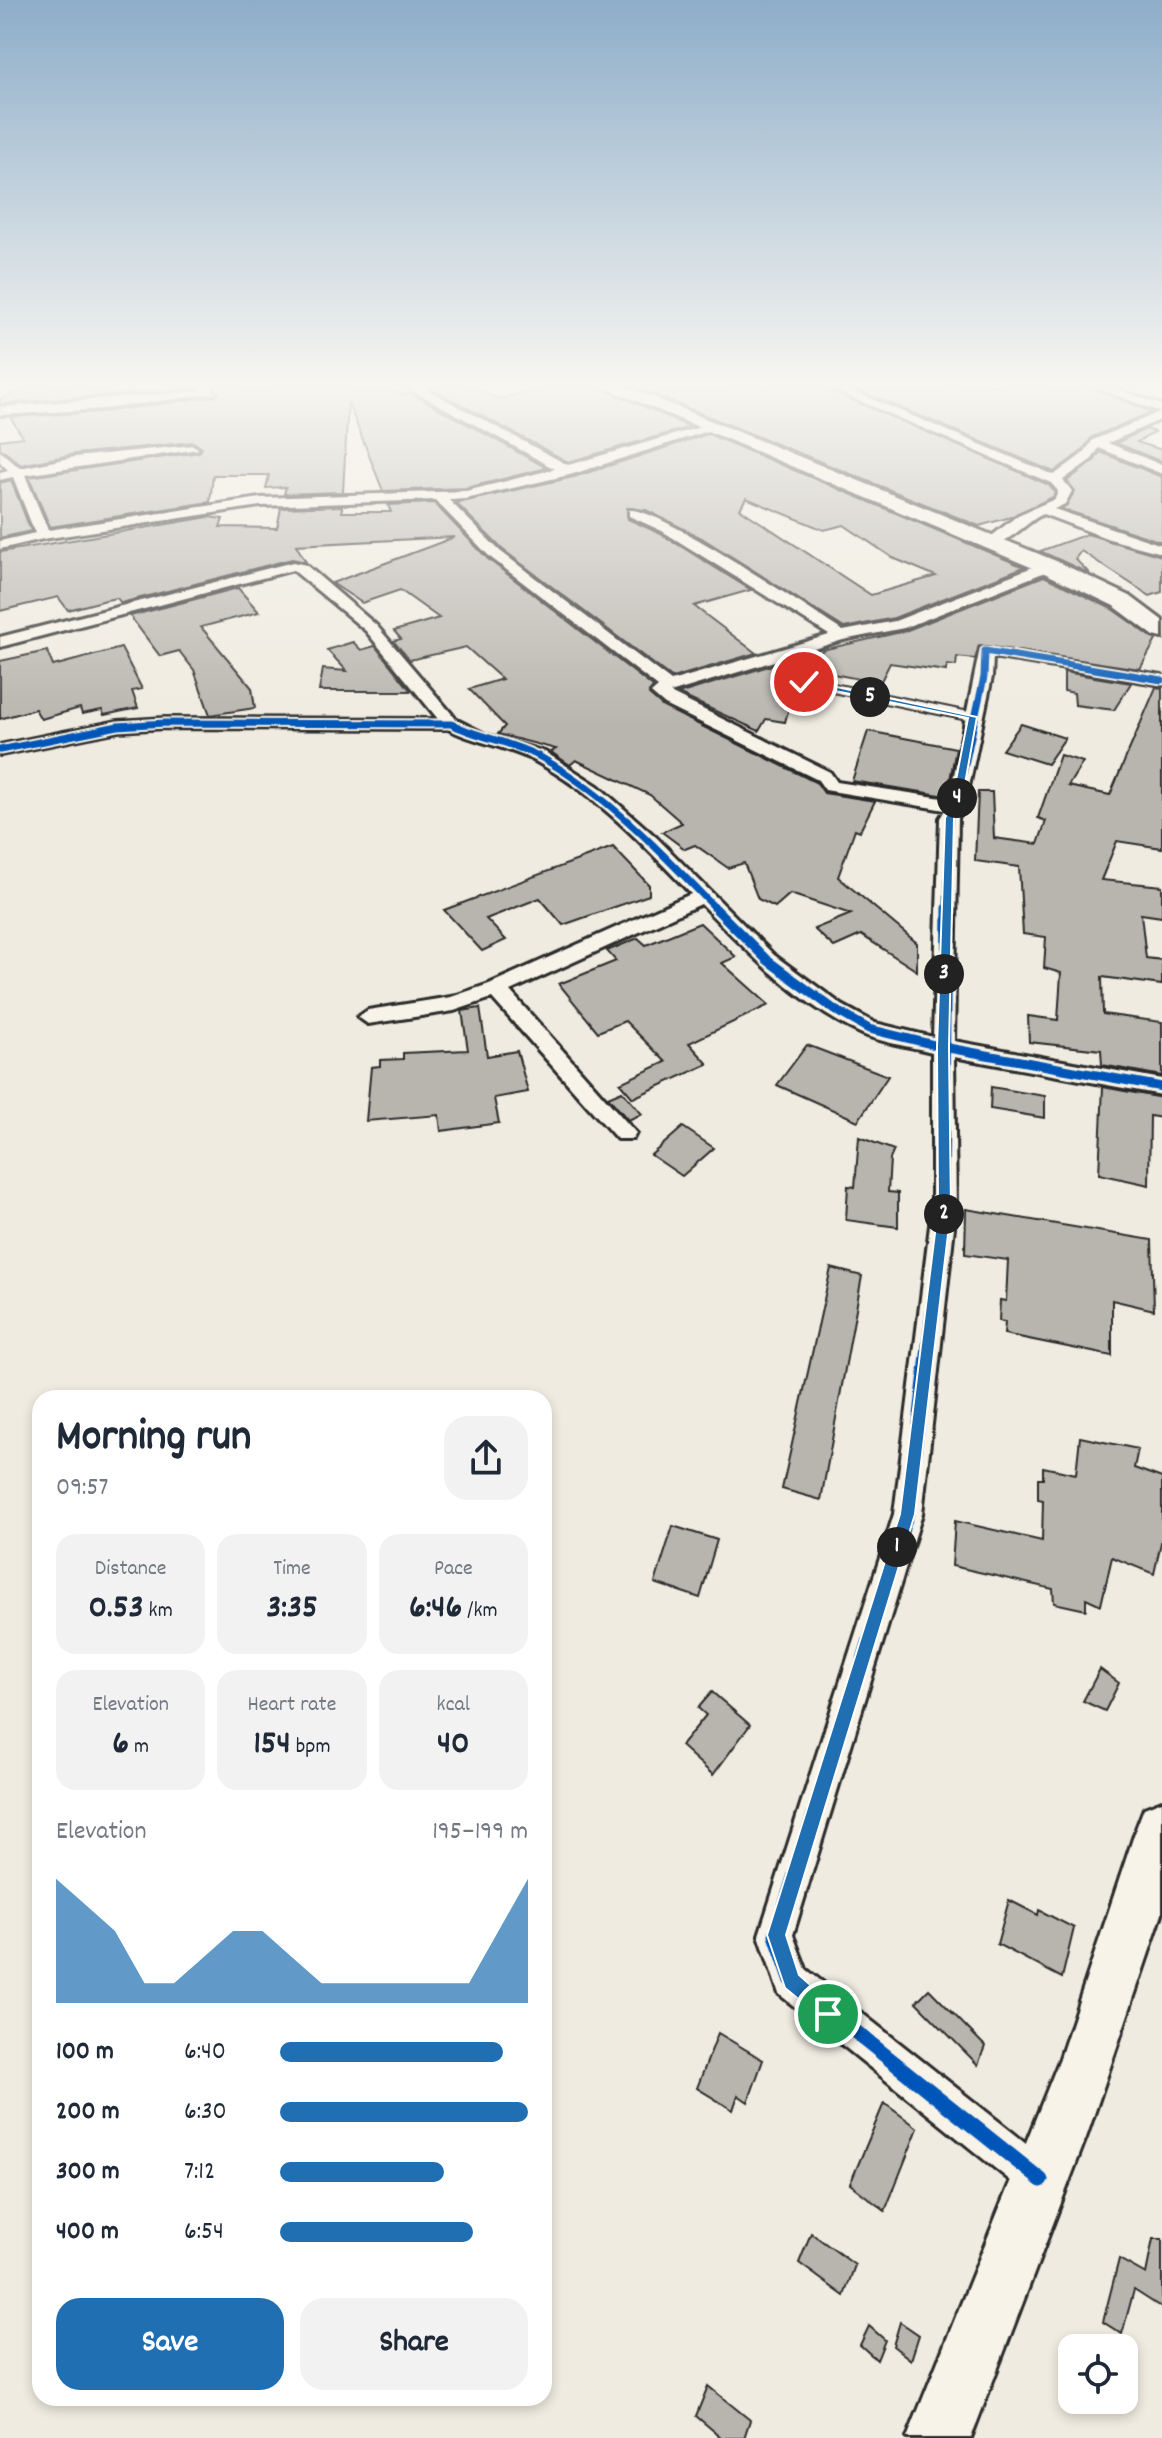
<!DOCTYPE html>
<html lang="en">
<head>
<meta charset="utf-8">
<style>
	body { margin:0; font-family:Dekko,sans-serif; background:#f2f2f3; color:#1f2937; height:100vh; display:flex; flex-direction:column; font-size:30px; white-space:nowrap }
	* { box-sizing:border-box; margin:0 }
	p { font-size:26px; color:#747a83 }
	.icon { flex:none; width:44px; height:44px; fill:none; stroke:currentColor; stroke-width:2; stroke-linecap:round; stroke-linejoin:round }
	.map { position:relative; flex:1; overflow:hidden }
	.drawer { position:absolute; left:32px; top:1390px; width:520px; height:1016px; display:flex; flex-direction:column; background:#fff; border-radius:24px; box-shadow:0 4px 12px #0003 }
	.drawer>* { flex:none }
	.tools { position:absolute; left:1058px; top:2334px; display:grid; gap:16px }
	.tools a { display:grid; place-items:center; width:80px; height:80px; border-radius:16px; background:#fff; box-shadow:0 4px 12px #0003; font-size:40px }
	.pin { position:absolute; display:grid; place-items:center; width:68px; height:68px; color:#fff; margin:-34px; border:4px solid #fff; border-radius:50%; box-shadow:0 2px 8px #0007 }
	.km { position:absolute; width:40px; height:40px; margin:-20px; border-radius:50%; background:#222; color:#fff; font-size:22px; line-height:40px; text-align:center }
	.round { display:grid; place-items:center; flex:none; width:84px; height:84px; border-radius:24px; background:#f2f2f3 }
	.summary { display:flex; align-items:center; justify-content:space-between; height:136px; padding:0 24px }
	h1 { font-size:44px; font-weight:700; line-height:60px }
	.stats { display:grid; grid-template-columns:repeat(3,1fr); gap:12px; height:136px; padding:8px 24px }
	.stats div { display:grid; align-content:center; border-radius:20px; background:#f2f2f3; text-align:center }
	.stats b { font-size:34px; font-weight:700 }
	.stats small { font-size:22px; font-weight:400 }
	.stats p { font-size:22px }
	.chart { height:224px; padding:16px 24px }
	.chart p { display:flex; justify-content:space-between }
	.chart svg { width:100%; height:144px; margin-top:8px; fill:#1f6fb2; opacity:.7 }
	.primary-button { display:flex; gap:16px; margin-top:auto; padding:16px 24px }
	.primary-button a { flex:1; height:92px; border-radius:24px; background:#1f6fb2; color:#fff; font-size:32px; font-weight:700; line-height:92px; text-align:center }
	.primary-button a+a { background:#f2f2f3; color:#1f2937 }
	ul { padding:0 24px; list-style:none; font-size:26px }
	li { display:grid; grid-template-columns:128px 96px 1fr; align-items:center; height:60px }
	li i { height:20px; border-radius:10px; background:#1f6fb2 }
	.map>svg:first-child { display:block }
	.building { fill:#b8b5ae; stroke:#2b2b2b; stroke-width:2; fill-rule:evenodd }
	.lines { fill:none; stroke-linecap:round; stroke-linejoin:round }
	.lane-casing { stroke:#2b2b2b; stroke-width:12 }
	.street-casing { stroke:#2b2b2b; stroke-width:6 }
	.secondary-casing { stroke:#2b2b2b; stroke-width:6 }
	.lane { stroke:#f7f3e8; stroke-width:8 }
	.street { fill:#f7f3e8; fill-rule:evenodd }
	.secondary { fill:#f7f3e8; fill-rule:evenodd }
	.cycleway-far3-casing { stroke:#f7f3e8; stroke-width:11 }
	.cycleway-far2-casing { stroke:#f7f3e8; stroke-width:14 }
	.cycleway-far1-casing { stroke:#f7f3e8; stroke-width:17 }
	.cycleway-casing { stroke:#f7f3e8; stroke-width:20 }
	.cycleway-far3 { stroke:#0057b8; stroke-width:7 }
	.cycleway-far2 { stroke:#0057b8; stroke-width:9 }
	.cycleway-far1 { stroke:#0057b8; stroke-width:12 }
	.cycleway { stroke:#0057b8; stroke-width:15 }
	.route { fill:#1f6fb2; stroke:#fff; stroke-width:2 }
</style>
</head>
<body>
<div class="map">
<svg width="1162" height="2438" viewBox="0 0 1162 2438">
	<rect width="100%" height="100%" fill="#efebe0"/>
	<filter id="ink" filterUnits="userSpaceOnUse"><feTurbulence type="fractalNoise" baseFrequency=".0125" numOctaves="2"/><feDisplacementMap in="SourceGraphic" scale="16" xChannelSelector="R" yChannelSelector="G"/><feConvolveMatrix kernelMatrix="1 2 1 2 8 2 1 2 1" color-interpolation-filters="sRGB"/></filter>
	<g filter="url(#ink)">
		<!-- building -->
		<g class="building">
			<path d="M31,385H193L195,388L0,404V400Z"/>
			<path d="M213,385H381L404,395L411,393L547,468L466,488L383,491L348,402L343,492L284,494L286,487L266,488L269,475H213L210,502L50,527L29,477L199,452L202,448L193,442L75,454L21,465L0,448V440L23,437L10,417L103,412L216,396L219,393Z"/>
			<path d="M439,385H467L498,399L559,385H596L690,427L568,462L430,388Z"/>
			<path d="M631,385H819L1049,485L1055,492L1053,497L1011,517L979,526Z"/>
			<path d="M846,385H1087L1152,412L1092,437L1082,451L1054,472Z"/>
			<path d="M1146,429L1155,432L1137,442L1162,450V462L1116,443Z"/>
			<path d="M708,434L1024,567L894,618L844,628L702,538L646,510L627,508L628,519L661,534L751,590L694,606L756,653L672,678L502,549L456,503L574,477ZM746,498L824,530L844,525L893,558L936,576L871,595L740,509Z"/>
			<path d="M1100,452L1162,477V542L1062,509L1075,491L1067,481L1094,461Z"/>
			<path d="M11,480L31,531L0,538V483Z"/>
			<path d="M434,503L488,559L653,687L649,695L663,707L799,774L817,783L824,793L875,801L860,831L855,829L838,877L917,943V971L861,935L834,947L814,929L851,914L790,894L775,907L758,899L744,863L728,868L695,845L685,849L662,832L682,823L650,795L576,760L570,765L551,752L556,749L498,734L505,726L469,689L502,679L466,647L410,660L393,641L401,639L394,631L439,618L400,590L362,603L332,583L455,537L296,545L306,562L292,559L121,603L117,598L106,600L68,610L58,597L0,611V552L209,517L223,519L220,527L277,528L281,508L342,506V512H391L388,505Z"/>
			<path d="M1087,534L1162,556V592L1150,596L1081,551L1075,559L1090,574L1040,551Z"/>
			<path d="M1044,576L1112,609L1156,640L1140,669L980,645L975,659L957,657L956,666L947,665L946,671L890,663L880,683L812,670L822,650L905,631Z"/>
			<path d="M238,588L259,612L201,627L252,688L255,708L210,715L194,670L179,651L160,656L130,616Z"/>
			<path d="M353,642L361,650L375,646L411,691H319L323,669L347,671L327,650Z"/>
			<path d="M121,648L142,689L132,691L138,708L104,715L102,710L82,714L80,708L41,719L35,709L0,719V661L47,651L53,666Z"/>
			<path d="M772,665L804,671L797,680L785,722L766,719L759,731L678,694Z"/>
			<path d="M1064,672L1131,683L1114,710L1075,705L1074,693L1064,691Z"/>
			<path d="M1156,687L1162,688V848L1117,841L1101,880L1162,886V917L1141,914L1146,958L1162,960V985L1102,977L1103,1014L1162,1022V1076L1102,1065L1101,1050L1029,1042L1028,1016L1058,1020L1061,973L1044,968L1046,937L1023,934L1019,867L975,861L978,792H992L994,838L1038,844L1046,821L1038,818L1060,755L1083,762L1068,786L1110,795Z"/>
			<path d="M1021,724L1065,738L1047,764L1002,750Z"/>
			<path d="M868,731L956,748L947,796L852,781Z"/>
			<path d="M613,847L649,885V895L563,925L540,898L486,919L506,940L482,951L444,910Z"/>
			<path d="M700,923L736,957L722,963L769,1005L689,1043L708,1064L633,1098L620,1083L666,1062L625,1021L598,1032L559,984L616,961L607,951L638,938L646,945Z"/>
			<path d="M480,1008L487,1056L517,1051L528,1092L494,1098L499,1123L441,1131L439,1115L366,1121L371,1067L380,1066V1060L403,1059V1053L468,1050L462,1011Z"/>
			<path d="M807,1045L888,1076L858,1121L777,1085Z"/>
			<path d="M991,1087L1045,1096V1118L990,1109Z"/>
			<path d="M1103,1087L1162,1098V1118L1150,1116L1149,1185L1099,1174Z"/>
			<path d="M622,1091L642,1114L628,1120L608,1097Z"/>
			<path d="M683,1127L714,1148L682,1176L651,1155Z"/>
			<path d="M859,1137L894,1150L890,1159L888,1192L898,1193V1227L846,1220L848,1186L855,1187Z"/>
			<path d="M966,1209L1152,1240L1154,1310L1112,1300V1356L1004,1334L1005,1322L999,1321L1000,1300L1006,1301L1008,1260L965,1254Z"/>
			<path d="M831,1268L862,1276L821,1500L782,1489Z"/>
			<path d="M1080,1437L1138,1449L1134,1468L1162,1478V1538L1154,1574L1112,1557L1101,1605L1086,1598V1610L1054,1603L1053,1589L952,1566L955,1521L1042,1541L1043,1500L1038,1499V1478H1043V1467L1076,1474Z"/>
			<path d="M673,1526L717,1540L700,1598L655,1583Z"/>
			<path d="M1100,1669L1119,1683L1105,1711L1083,1701Z"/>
			<path d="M712,1692L750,1725L713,1775L681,1746L706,1715L698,1708Z"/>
			<path d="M1009,1900L1038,1915L1039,1910L1074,1928L1062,1978L997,1944Z"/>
			<path d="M929,1989L985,2046L978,2065L916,2002Z"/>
			<path d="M718,2033L763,2060L748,2102L738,2095L733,2110L697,2088Z"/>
			<path d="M884,2103L918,2128L885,2211L850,2184Z"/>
			<path d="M811,2233L855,2265L844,2296L799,2263Z"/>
			<path d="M1153,2239H1162V2308L1134,2290L1122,2334L1103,2322L1119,2259L1146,2274Z"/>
			<path d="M900,2322L919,2335L911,2360L893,2346Z"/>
			<path d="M869,2326L885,2340L877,2360L860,2345Z"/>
			<path d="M708,2386L750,2420L744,2438H722L696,2416Z"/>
		</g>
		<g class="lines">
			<!-- lane casing -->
			<g class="lane-casing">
				<path id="lane" d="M804,682L973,717"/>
			</g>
			<!-- street casing -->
			<g class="street-casing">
				<g id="street">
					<path d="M196,385H209L216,393L103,409L0,415V407L201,391Z"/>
					<path d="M403,385H418L568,465L711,424V430L573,474L466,499L449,500L500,551L671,681L829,635L662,531L629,516V510C658,506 810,610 843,631L895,621L1043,563H1053V569L904,628L843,640L670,693L830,772L837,782L949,799L980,648L1162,675V685L993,657L992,677L965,806L958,818L954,1041L1162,1079V1095L954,1057L956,1209L922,1514L793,1935L806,1969L1055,2166L1060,2180L1055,2194L1041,2199L1027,2194L779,1994L759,1935L894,1514L932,1209V1052C909,1046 881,1043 860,1033C798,1004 748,952 701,904L510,991L636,1133L633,1139H617L492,998L454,1011L368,1024L358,1017L368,1010L451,997L489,984L691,894C644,845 596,794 535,761C509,747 476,743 448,729L165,728L118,731L0,755V745L118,721L165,718L438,719L366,631L293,570L0,647V637L293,562L306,565L376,625L457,720L485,734L545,752L598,786L656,837L774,955L842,1005L875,1023L933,1037L940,818L945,810L825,790L818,780L665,705L651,693L658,687L490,557L435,500L260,506L43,539L0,549V541L35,533L13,477L0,480V472L8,470L0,462V451L20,468L75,457L193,445L199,449L25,475L48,530L260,498L466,491L555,469Z"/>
					<path d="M822,385H838L1054,475L1084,453L1093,440L1160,412L1090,385H1107L1162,405V419L1108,443L1162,465V474L1099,448L1092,459L1063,480L1072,491L1065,504L1054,509L1162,545V553L1109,539L1043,514C1027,521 1006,547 988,545V539L1018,515L1055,499L1058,491L1051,483Z"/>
				</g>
			</g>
			<!-- secondary casing -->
			<g class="secondary-casing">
				<g id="secondary">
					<path d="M599,385H623L1056,561L1130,596L1162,620V638L1154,636L1114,606L1040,571Z"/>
					<path d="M1162,1801V1914L1087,2135L971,2438H907L1060,2058L1137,1826L1144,1808Z"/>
				</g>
			</g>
			<!-- lane -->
			<use href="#lane" class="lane"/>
			<!-- street -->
			<use href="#street" class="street"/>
			<!-- secondary -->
			<use href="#secondary" class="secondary"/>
			<!-- cycleway-far3 casing -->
			<g class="cycleway-far3-casing">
				<g id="cycleway-far3">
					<path d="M0,750L118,726L165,723L451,724C480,738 516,743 542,758C610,797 663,854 717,910"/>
					<path d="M947,910L949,818L956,806L984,677L985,651L1162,680"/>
				</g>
			</g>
			<!-- cycleway-far2 casing -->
			<g class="cycleway-far2-casing">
				<g id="cycleway-far2">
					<path d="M715,908L767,960L835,1010L869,1029L943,1047L1162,1087"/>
					<path d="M934,1293L944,1209L947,908"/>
				</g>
			</g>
			<!-- cycleway-far1 casing -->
			<g class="cycleway-far1-casing">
				<path id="cycleway-far1" d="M821,1792L908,1514L934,1291"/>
			</g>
			<!-- cycleway casing -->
			<g class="cycleway-casing">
				<path id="cycleway" d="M822,1790L776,1935L792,1981L1041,2180"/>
			</g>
			<!-- cycleway-far3 -->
			<use href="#cycleway-far3" class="cycleway-far3"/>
			<!-- cycleway-far2 -->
			<use href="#cycleway-far2" class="cycleway-far2"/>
			<!-- cycleway-far1 -->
			<use href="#cycleway-far1" class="cycleway-far1"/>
			<!-- cycleway -->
			<use href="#cycleway" class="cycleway"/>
		</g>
	</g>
	<!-- sky -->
	<linearGradient id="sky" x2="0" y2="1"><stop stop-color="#8dadc9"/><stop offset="0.53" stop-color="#f8f6f1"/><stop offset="1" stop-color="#f8f6f1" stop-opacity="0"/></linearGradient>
	<rect width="1162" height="727" fill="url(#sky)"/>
	<!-- route -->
	<path class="route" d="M804,680L977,717L961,806L954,818L949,1047L951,1209L915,1514L786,1935L799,1975L835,2007L838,2014L835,2020L828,2023L785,1988L767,1935L900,1514L938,1209L937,1047L945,818L951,806L968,718L801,684Z"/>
</svg>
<div class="tools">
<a><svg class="icon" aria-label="locate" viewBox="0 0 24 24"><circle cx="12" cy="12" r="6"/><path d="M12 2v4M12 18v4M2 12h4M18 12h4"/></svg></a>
</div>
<div class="pin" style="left:828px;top:2014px;background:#1e9e55"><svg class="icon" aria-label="arrive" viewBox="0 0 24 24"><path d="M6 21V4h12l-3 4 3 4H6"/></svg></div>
<div class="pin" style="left:804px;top:682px;background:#d93025"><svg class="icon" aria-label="check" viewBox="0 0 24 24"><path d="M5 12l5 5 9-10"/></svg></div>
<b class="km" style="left:897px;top:1547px">1</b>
<b class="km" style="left:944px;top:1214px">2</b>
<b class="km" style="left:944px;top:974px">3</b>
<b class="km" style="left:957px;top:798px">4</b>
<b class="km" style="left:870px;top:697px">5</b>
<section class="drawer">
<div class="summary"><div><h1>Morning run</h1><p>09:57</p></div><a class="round"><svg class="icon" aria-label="share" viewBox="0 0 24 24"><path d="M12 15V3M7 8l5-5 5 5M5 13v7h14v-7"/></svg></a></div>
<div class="stats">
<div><p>Distance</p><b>0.53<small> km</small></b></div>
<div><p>Time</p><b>3:35</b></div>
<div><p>Pace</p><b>6:46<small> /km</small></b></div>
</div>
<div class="stats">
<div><p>Elevation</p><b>6<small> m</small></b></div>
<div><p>Heart rate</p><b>154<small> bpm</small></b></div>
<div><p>kcal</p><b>40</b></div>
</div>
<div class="chart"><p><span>Elevation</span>195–199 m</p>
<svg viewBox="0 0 160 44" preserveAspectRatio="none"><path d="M0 44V6L10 14L20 22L30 38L40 38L50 30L60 22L70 22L80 30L90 38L100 38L110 38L120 38L130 38L140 38L150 22L160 6V44z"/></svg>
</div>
<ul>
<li><b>100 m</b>6:40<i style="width:90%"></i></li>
<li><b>200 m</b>6:30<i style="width:100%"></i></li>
<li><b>300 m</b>7:12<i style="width:66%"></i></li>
<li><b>400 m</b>6:54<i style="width:78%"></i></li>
</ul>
<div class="primary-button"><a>Save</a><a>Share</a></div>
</section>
</div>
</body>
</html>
